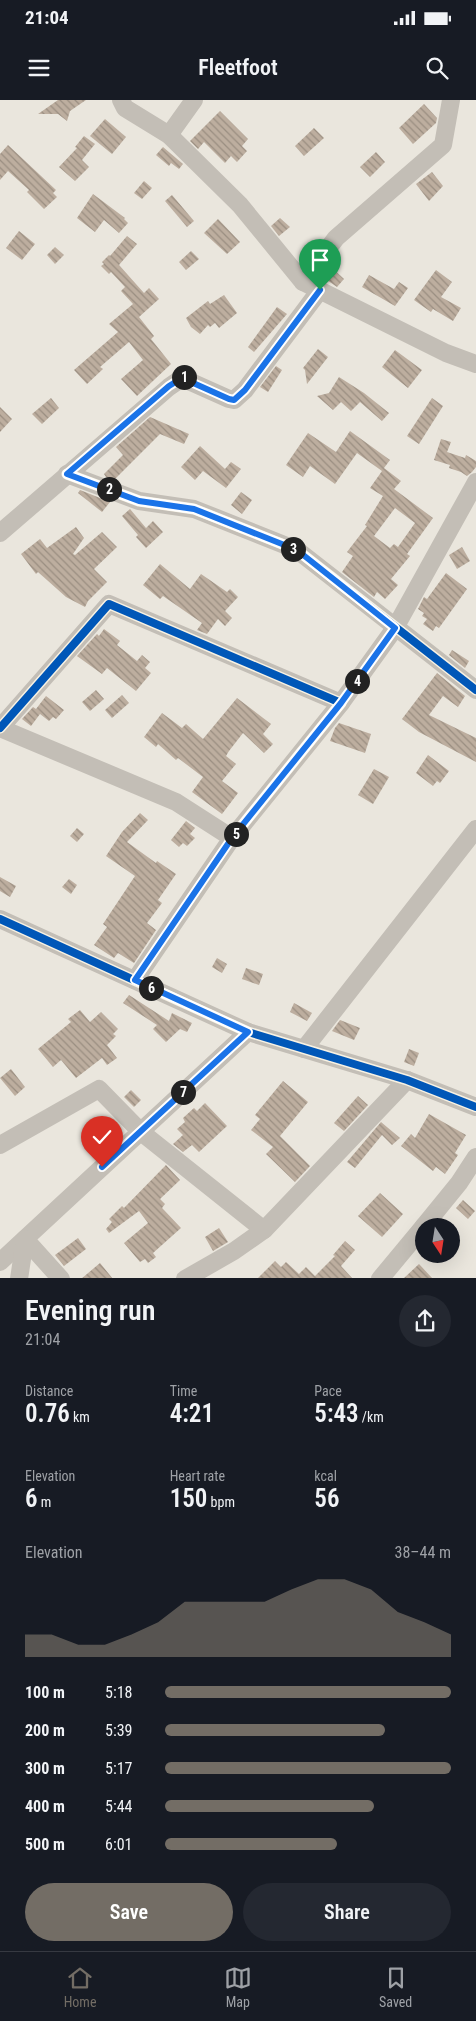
<!DOCTYPE html>
<html lang="en">
<head>
<meta charset="utf-8">
<style>
	body { margin:0; font-family:"Roboto Condensed",sans-serif; background:#242831; color:#f1f3f6; height:100vh; display:flex; flex-direction:column; font-size:19px; white-space:nowrap }
	* { box-sizing:border-box; margin:0 }
	p { font-size:16px; color:#9ea1a6 }
	.icon { flex:none; width:28px; height:28px; fill:none; stroke:currentColor; stroke-width:2; stroke-linecap:round; stroke-linejoin:round }
	.map { position:relative; height:1178px; overflow:hidden }
	.sheet { display:flex; flex-direction:column; background:#171b24; flex:1 }
	.sheet>* { flex:none }
	.needle { width:32px; rotate:168deg }
	.tools { position:absolute; left:415px; top:1118px; display:grid; gap:10px }
	.tools a { display:grid; place-items:center; width:45px; height:45px; border-radius:50%; background:#171b24; box-shadow:0 5px 20px #0002; font-size:25px }
	.pin { position:absolute; display:grid; place-items:center; width:42px; height:42px; color:#fff; margin:-51px -21px; border-radius:50% 50% 50% 0; rotate:-45deg; box-shadow:0 0 5px #0007 }
	.pin .icon { rotate:45deg }
	.km { position:absolute; width:25px; height:25px; margin:-12px; border-radius:50%; background:#222; color:#fff; font-size:14px; line-height:25px; text-align:center }
	.round { display:grid; place-items:center; flex:none; width:52px; height:52px; border-radius:26px; background:#242831 }
	.head { display:flex; align-items:center; justify-content:space-between; height:85px; padding:0 25px }
	h1 { font-size:28px; font-weight:600; line-height:38px }
	.stats { display:grid; grid-template-columns:repeat(3,1fr); gap:8px; height:85px; padding:5px 25px }
	.stats div { display:grid; align-content:center }
	.stats b { font-size:25px; font-weight:600 }
	.stats small { font-size:14px; font-weight:400 }
	.stats p { font-size:14px }
	.chart { height:140px; padding:10px 25px }
	.chart p { display:flex; justify-content:space-between }
	.chart svg { width:100%; height:90px; margin-top:5px; fill:#736d65; opacity:.7 }
	.primary-button { display:flex; gap:10px; margin-top:auto; padding:10px 25px }
	.primary-button a { flex:1; height:58px; border-radius:30px; background:#736d65; color:#fff; font-size:20px; font-weight:600; line-height:58px; text-align:center }
	.primary-button a+a { background:#242831; color:#f1f3f6 }
	ul { padding:0 25px; list-style:none; font-size:16px }
	li { display:grid; grid-template-columns:80px 60px 1fr; align-items:center; height:38px }
	li i { height:12px; border-radius:6px; background:#736d65 }
	.status { display:flex; justify-content:space-between; align-items:center; height:35px; padding:0 25px; background:#171b24; direction:ltr }
	.status svg { height:14px; fill:currentColor }
	header { display:flex; justify-content:space-between; align-items:center; height:65px; padding:0 25px; background:#171b24; font-size:22px; font-weight:600 }
	.dock { display:flex; justify-content:space-around; align-items:center; height:70px; border-top:1px solid #363941; background:#171b24; font-size:14px; color:#9ea1a6 }
	.dock a { display:grid; justify-items:center; gap:2px }
	.dock .current { color:#736d65 }
	.map>svg:first-child { display:block }
	.building { fill:url(#building-back-hatch); fill-rule:evenodd }
	.lines { fill:none; stroke-linecap:round; stroke-linejoin:round }
	.minor { stroke:#c3beb6; stroke-width:18 }
	.cycleway-casing { stroke:#f8f2e3; stroke-width:11 }
	.cycleway { stroke:#0057b8; stroke-width:8 }
	.route-casing { stroke:#fff; stroke-width:10 }
	.route { stroke:#1a73e8; stroke-width:6 }
</style>
</head>
<body>
<div class="status"><b>21:04</b><svg viewBox="0 0 49 12"><path d="M0 12V9h3v3zM5 12V6h3v6zM10 12V3h3v9zM15 12V0h3v12zM26 1h20v11H26zM47 4h2v5h-2z"/></svg></div>
<header><svg class="icon" aria-label="menu" viewBox="0 0 24 24"><path d="M4 6h16M4 12h16M4 18h16"/></svg>Fleetfoot<svg class="icon" aria-label="search" viewBox="0 0 24 24"><circle cx="10" cy="10" r="6"/><path d="M15 15l6 6"/></svg></header>
<div class="map">
<svg width="476" height="1179" viewBox="0 0 476 1179">
	<defs>
		<pattern id="building-back-hatch" width="6" height="6" patternUnits="userSpaceOnUse" patternTransform="scale(1.25)"><rect width="6" height="6" fill="#bdae9f"/><path d="M-1 5l2 2M0 0l6 6M5-1l2 2" fill="none" stroke="#9a8e81"/></pattern>
	</defs>
	<rect width="100%" height="100%" fill="#eae6dd"/>
	<!-- building -->
	<g class="building">
		<path d="M58,0H86L70,11L67,21L58,14H38Z"/>
		<path d="M424,4L437,18L436,23L413,44L399,28Z"/>
		<path d="M220,11L248,39L242,46L247,51L237,62L231,56L225,63L204,42L198,49L190,41Z"/>
		<path d="M105,19L126,37L112,54L90,36Z"/>
		<path d="M314,28L324,38L304,56L295,46Z"/>
		<path d="M84,36L95,44L82,60L89,67L75,81L59,67L77,48L75,47Z"/>
		<path d="M8,45L56,90L53,93L57,97L44,109L27,92L29,90L8,71L0,80V54Z"/>
		<path d="M163,47L183,64L179,69L171,63L169,66L156,55Z"/>
		<path d="M376,52L385,62L370,77L360,67Z"/>
		<path d="M432,72L443,86L429,101L416,84Z"/>
		<path d="M144,81L152,88L142,99L134,93Z"/>
		<path d="M93,94L125,118L124,119L128,123L119,133L104,120L95,132L77,118Z"/>
		<path d="M172,95L194,121L187,127L165,101Z"/>
		<path d="M280,118L290,127L279,136L271,126Z"/>
		<path d="M218,119L240,142L227,154L204,133Z"/>
		<path d="M19,131L35,144L22,160L6,148Z"/>
		<path d="M127,136L137,144L119,165L144,193L149,188L159,199L139,217L154,236L151,239L171,264L137,296L121,279L143,260L129,242L100,267L103,269L87,284L74,270L118,232L109,224L133,204L121,191L125,187L111,172L109,174L101,166L104,164L102,162L109,155L110,156Z"/>
		<path d="M55,147L64,155L55,164L47,155Z"/>
		<path d="M191,151L199,159L186,170L179,162Z"/>
		<path d="M329,165L344,179L337,187L321,176Z"/>
		<path d="M436,170L452,182L441,197L461,208L453,221L433,209L431,212L414,200Z"/>
		<path d="M369,175L394,189L399,182L408,188L395,206L362,187Z"/>
		<path d="M224,195L237,213L219,228L215,223L210,227L208,225L200,234L191,227L186,218L208,201L210,204Z"/>
		<path d="M277,207L287,214L254,252L248,247Z"/>
		<path d="M318,249L328,257L307,284L305,270L303,268Z"/>
		<path d="M395,250L422,270L408,288L382,267Z"/>
		<path d="M276,266L282,270L268,292L260,287Z"/>
		<path d="M339,277L364,293L389,313L382,321L360,302L351,311L341,302L333,310L317,296L329,293Z"/>
		<path d="M51,298L59,308L42,324L32,314Z"/>
		<path d="M432,298L443,306L419,344L407,336Z"/>
		<path d="M0,307L12,319L0,332Z"/>
		<path d="M150,317L189,334L184,344L160,334L114,380L106,377L104,374L123,355L116,347Z"/>
		<path d="M350,331L390,360L384,368L401,381L394,389L433,418L407,454L410,456L391,479L398,485L385,499L377,492L374,497L342,472L353,456L347,452L367,426L365,425L383,396L370,388L382,371L357,353L335,384L310,366L303,377L286,365L308,333L336,352ZM395,408L415,423L398,447L394,444L390,448L374,436Z"/>
		<path d="M441,339L451,342L447,352L465,358L466,355L476,361V367L472,372L467,376L461,372L449,368L450,365L434,360Z"/>
		<path d="M200,346L225,369L231,362L241,369L226,388L203,371L195,380L181,367Z"/>
		<path d="M80,390L110,402L102,412L78,393Z"/>
		<path d="M241,392L252,400L242,414L231,405Z"/>
		<path d="M130,409L146,428L153,421L163,432L146,448L136,437L138,435L122,416Z"/>
		<path d="M76,427L84,438L73,454L75,455L102,432L117,447L94,469L107,482L88,501L85,507L66,497L38,472L36,474L21,454L40,439L47,448Z"/>
		<path d="M462,447L470,461L457,469L449,455Z"/>
		<path d="M160,464L190,489L201,474L227,492L230,489L238,497L225,511L232,518L225,526L218,519L207,534L197,530L202,523L163,496L160,499L143,485Z"/>
		<path d="M446,473L467,489L439,528L436,526L433,531L423,524L427,519L422,516L424,513L418,509L424,497L427,499Z"/>
		<path d="M104,529L120,541L117,545L137,561L142,555L150,562L145,568L151,573L136,591L107,568L102,574L77,556L97,534L99,536Z"/>
		<path d="M452,550L469,561L465,568L449,555Z"/>
		<path d="M437,573L465,596L458,607L443,596L429,615L476,638V662L419,632L402,619Z"/>
		<path d="M96,590L104,599L90,611L82,602Z"/>
		<path d="M122,595L129,603L112,618L105,610Z"/>
		<path d="M46,596L64,610L56,619L53,617L49,621L40,614L31,626L22,619L33,607L36,609Z"/>
		<path d="M237,598L271,624L263,634L273,644L264,653L243,633L229,651L226,656L236,664L222,681L238,693L222,714L192,692L203,677L178,658L176,660L158,644L156,647L144,637L162,613L182,628L186,624L203,639Z"/>
		<path d="M339,623L371,634L365,653L330,641L335,628Z"/>
		<path d="M428,655L449,671L440,683L437,681L433,686L416,673Z"/>
		<path d="M374,669L389,677L373,704L358,695Z"/>
		<path d="M140,713L148,720L127,742L156,763L157,761L176,774L158,800L162,803L147,823L156,830L134,863L118,853L114,858L94,845L107,827L103,824L135,776L106,756L122,732Z"/>
		<path d="M186,721L195,728L190,734L195,738L187,746L183,743L179,747L171,740Z"/>
		<path d="M77,728L84,734L77,742L70,736Z"/>
		<path d="M0,777L16,786L10,797L0,791Z"/>
		<path d="M69,779L77,785L71,794L62,787Z"/>
		<path d="M217,858L227,864L222,873L212,867Z"/>
		<path d="M246,868L263,874L259,885L242,879Z"/>
		<path d="M129,895L169,921L172,913L192,923L187,932L180,929L166,942L153,929L157,925L123,903Z"/>
		<path d="M294,903L312,913L307,921L290,912Z"/>
		<path d="M80,910L90,922L101,912L118,929L113,934L116,936L107,945L117,958L107,965L102,958L76,978L61,960L53,967L38,949L71,922L68,919Z"/>
		<path d="M340,920L360,928L354,940L332,931Z"/>
		<path d="M409,949L419,953L414,966L404,962Z"/>
		<path d="M11,969L25,987L15,996L0,978Z"/>
		<path d="M283,981L308,1002L280,1036L310,1066L295,1082L266,1054L273,1047L251,1030L260,1019L255,1015Z"/>
		<path d="M131,990L141,1000L134,1007L124,997Z"/>
		<path d="M358,996L368,1005L344,1031L334,1023Z"/>
		<path d="M205,1003L227,1026L199,1052L192,1045L183,1052L173,1044L183,1035L177,1029L185,1022L183,1018L194,1008L197,1011Z"/>
		<path d="M429,1014L466,1035L455,1053L458,1055L445,1074L436,1067L433,1071L401,1046L411,1034L415,1038Z"/>
		<path d="M381,1022L400,1038L392,1045L382,1035L355,1068L347,1062Z"/>
		<path d="M166,1065L180,1080L160,1099L165,1104L162,1108L181,1128L153,1153L156,1157L148,1163L145,1159L140,1162L124,1143L148,1123L139,1111L109,1133L106,1129L112,1122L109,1119L122,1106L124,1108Z"/>
		<path d="M380,1093L403,1114L382,1137L358,1116Z"/>
		<path d="M463,1100L475,1111L468,1119L456,1108Z"/>
		<path d="M219,1128L228,1142L213,1151L205,1137Z"/>
		<path d="M78,1138L86,1149L64,1166L55,1155Z"/>
		<path d="M345,1141L355,1150L341,1166L353,1179H257L275,1161L281,1167L286,1162L299,1174L306,1167L315,1176L335,1156L333,1155Z"/>
		<path d="M100,1163L113,1179H81Z"/>
		<path d="M419,1164L433,1179H403Z"/>
	</g>
	<g class="lines">
		<!-- minor -->
		<g class="minor">
			<path d="M121,0L125,8L169,35L240,105L303,182L446,253L476,264"/>
			<path d="M169,35L194,0"/>
			<path d="M303,182L336,138L443,45L451,0"/>
			<path d="M67,374L139,401L194,409L297,450L476,590"/>
			<path d="M0,433L169,287L182,278L229,299L234,300L245,290L320,190"/>
			<path d="M341,603L395,528L476,382"/>
			<path d="M0,628L109,504L341,603L232,738"/>
			<path d="M0,628L176,702L232,738L135,880"/>
			<path d="M0,819L248,932L407,980L476,1007"/>
			<path d="M304,949L476,729"/>
			<path d="M0,1045L99,989L141,1032L264,1130"/>
			<path d="M424,1126L459,1083L476,1057"/>
			<path d="M0,1162L248,932"/>
			<path d="M19,1179L25,1139L61,1179"/>
			<path d="M185,1179L234,1151L264,1130L407,980"/>
			<path d="M380,1179L424,1126"/>
		</g>
		<!-- cycleway casing -->
		<g class="cycleway-casing">
			<g id="cycleway">
				<path d="M67,374L139,401L194,409L297,450L476,590"/>
				<path d="M0,628L109,504L341,603L232,738"/>
				<path d="M0,819L248,932L407,980L476,1007"/>
			</g>
		</g>
		<!-- cycleway -->
		<use href="#cycleway" class="cycleway"/>
	</g>
	<g class="lines">
		<!-- route casing -->
		<g class="route-casing">
			<path id="route" d="M102,1067L248,932L135,880L232,738L341,603L395,528L297,450L194,409L139,401L67,374L169,286L182,278L229,299L234,300L245,290L320,190"/>
		</g>
		<!-- route -->
		<use href="#route" class="route"/>
	</g>
</svg>
<div class="tools">
<a><svg class="needle" viewBox="-14 -14 28 28"><path d="M0-13l5 13h-10z" fill="#e53935"/><path d="M0 13l5-13h-10z" fill="#9ea1a6"/></svg></a>
</div>
<div class="pin" style="left:320px;top:190px;background:#1e9e55"><svg class="icon" aria-label="arrive" viewBox="0 0 24 24"><path d="M6 21V4h12l-3 4 3 4H6"/></svg></div>
<div class="pin" style="left:102px;top:1067px;background:#d93025"><svg class="icon" aria-label="check" viewBox="0 0 24 24"><path d="M5 12l5 5 9-10"/></svg></div>
<b class="km" style="left:184px;top:277px">1</b>
<b class="km" style="left:109px;top:389px">2</b>
<b class="km" style="left:293px;top:449px">3</b>
<b class="km" style="left:357px;top:581px">4</b>
<b class="km" style="left:236px;top:734px">5</b>
<b class="km" style="left:151px;top:888px">6</b>
<b class="km" style="left:183px;top:992px">7</b>
</div>
<section class="sheet">
<div class="head"><div><h1>Evening run</h1><p>21:04</p></div><a class="round"><svg class="icon" aria-label="share" viewBox="0 0 24 24"><path d="M12 15V3M7 8l5-5 5 5M5 13v7h14v-7"/></svg></a></div>
<div class="stats">
<div><p>Distance</p><b>0.76<small> km</small></b></div>
<div><p>Time</p><b>4:21</b></div>
<div><p>Pace</p><b>5:43<small> /km</small></b></div>
</div>
<div class="stats">
<div><p>Elevation</p><b>6<small> m</small></b></div>
<div><p>Heart rate</p><b>150<small> bpm</small></b></div>
<div><p>kcal</p><b>56</b></div>
</div>
<div class="chart"><p><span>Elevation</span>38–44 m</p>
<svg viewBox="0 0 160 44" preserveAspectRatio="none"><path d="M0 44V33L10 33L20 38L30 38L40 33L50 27L60 17L70 17L80 17L90 17L100 11L110 6L120 6L130 11L140 22L150 27L160 33V44z"/></svg>
</div>
<ul>
<li><b>100 m</b>5:18<i style="width:100%"></i></li>
<li><b>200 m</b>5:39<i style="width:77%"></i></li>
<li><b>300 m</b>5:17<i style="width:100%"></i></li>
<li><b>400 m</b>5:44<i style="width:73%"></i></li>
<li><b>500 m</b>6:01<i style="width:60%"></i></li>
</ul>
<div class="primary-button"><a>Save</a><a>Share</a></div>
</section>
<nav class="dock">
<a class="current"><svg class="icon" aria-label="home" viewBox="0 0 24 24"><path d="M3 11l9-7 9 7M6 9v11h12V9"/></svg>Home</a>
<a><svg class="icon" aria-label="map" viewBox="0 0 24 24"><path d="M3 6l6-2 6 2 6-2v14l-6 2-6-2-6 2zM9 4v14M15 6v14"/></svg>Map</a>
<a><svg class="icon" aria-label="saved" viewBox="0 0 24 24"><path d="M7 4h10v16l-5-4-5 4z"/></svg>Saved</a>
</nav>
</body>
</html>
